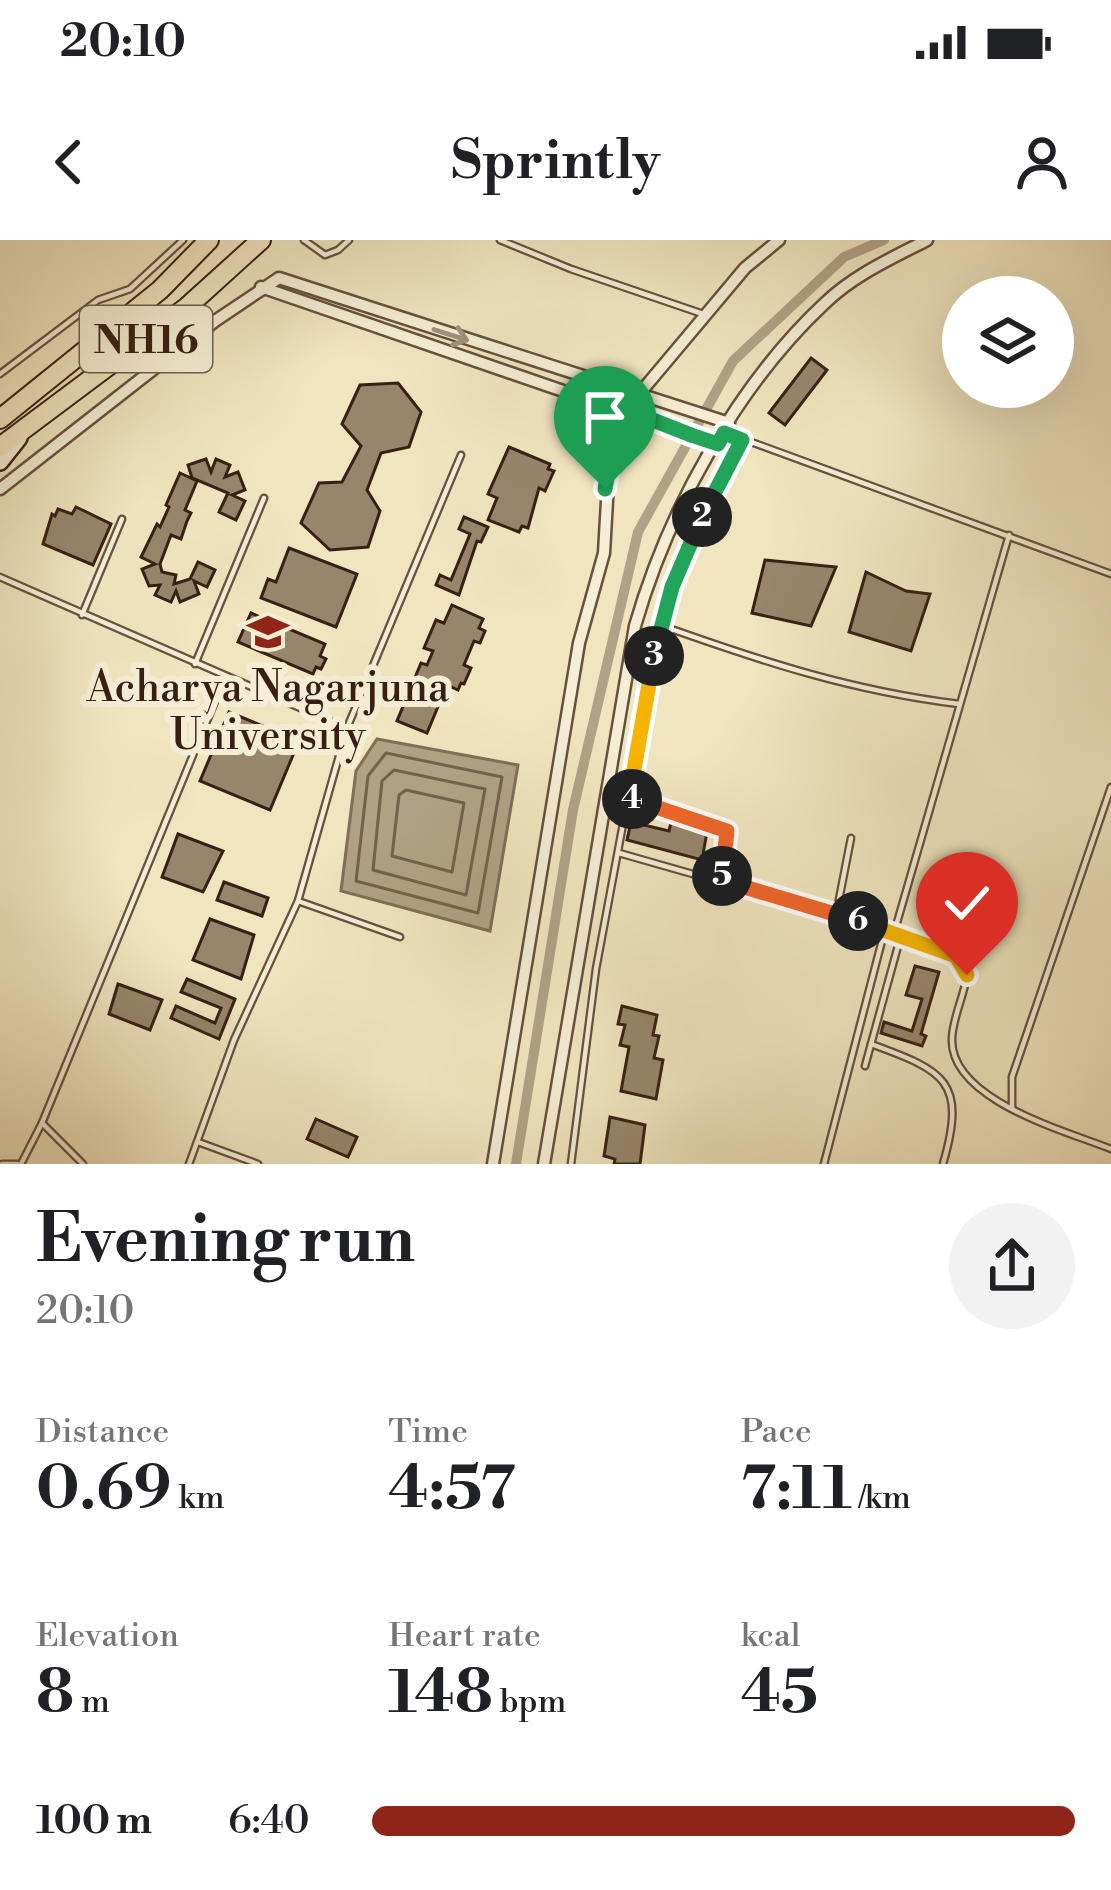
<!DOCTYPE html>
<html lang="en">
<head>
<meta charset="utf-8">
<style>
	body { margin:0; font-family:"Libre Bodoni",serif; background:#f2f2f2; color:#202124; height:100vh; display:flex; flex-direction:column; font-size:45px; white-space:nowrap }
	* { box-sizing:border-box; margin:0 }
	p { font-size:39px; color:#757577 }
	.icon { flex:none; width:66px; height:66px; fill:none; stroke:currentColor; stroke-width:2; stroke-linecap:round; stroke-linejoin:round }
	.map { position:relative; height:924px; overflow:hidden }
	.details { display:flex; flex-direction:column; background:#fff; flex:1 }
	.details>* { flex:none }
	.buttons { position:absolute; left:942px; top:36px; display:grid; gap:24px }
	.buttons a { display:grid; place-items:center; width:132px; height:132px; border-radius:50%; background:#fff; box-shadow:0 12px 48px #0002; font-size:60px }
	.pin { position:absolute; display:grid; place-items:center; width:102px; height:102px; color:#fff; margin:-123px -51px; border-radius:50% 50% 50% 0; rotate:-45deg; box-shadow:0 0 12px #0007 }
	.pin .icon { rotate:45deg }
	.km { position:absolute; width:60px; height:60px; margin:-30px; border-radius:50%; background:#222; color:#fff; font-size:33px; line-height:60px; text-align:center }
	.round { display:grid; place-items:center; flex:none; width:126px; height:126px; border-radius:63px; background:#f2f2f2 }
	.headline { display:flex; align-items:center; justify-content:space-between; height:204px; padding:0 36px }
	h1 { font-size:66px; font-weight:800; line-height:90px }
	.stats { display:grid; grid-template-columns:repeat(3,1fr); gap:18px; height:204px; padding:12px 36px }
	.stats div { display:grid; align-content:center }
	.stats b { font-size:60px; font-weight:800 }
	.stats small { font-size:33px; font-weight:400 }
	.stats p { font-size:33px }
	ul { padding:0 36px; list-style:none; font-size:39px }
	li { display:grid; grid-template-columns:192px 144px 1fr; align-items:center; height:90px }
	li i { height:30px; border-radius:15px; background:#8f2418 }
	.status { display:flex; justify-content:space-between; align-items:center; height:84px; padding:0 60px; background:#fff; direction:ltr }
	.status svg { height:33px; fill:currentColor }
	header { display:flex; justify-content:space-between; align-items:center; height:156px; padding:0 36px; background:#fff; font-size:54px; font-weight:800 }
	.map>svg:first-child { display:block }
	.water { fill:#b1a285; stroke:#806e57; stroke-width:3 }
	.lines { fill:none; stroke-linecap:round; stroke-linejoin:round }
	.shore { stroke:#74614c; stroke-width:3 }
	.canal { stroke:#b1a285; stroke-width:10 }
	.building { fill:#97866c; stroke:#372013; stroke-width:3 }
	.lane-casing { stroke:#65513e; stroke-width:9 }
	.street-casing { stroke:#65513e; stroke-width:15 }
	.secondary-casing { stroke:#372013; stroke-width:20 }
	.highway-casing { stroke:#372013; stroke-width:22 }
	.lane { stroke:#f5eed5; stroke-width:4.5 }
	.street { stroke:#f5eed5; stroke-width:10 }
	.secondary { stroke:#f5eed5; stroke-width:15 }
	.highway { stroke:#f0e5bf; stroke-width:18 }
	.oneway { stroke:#a0917e }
	.split-1-casing { stroke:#fff; stroke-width:24 }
	.split-2-casing { stroke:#fff; stroke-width:24 }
	.split-3-casing { stroke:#fff; stroke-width:24 }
	.split-4-casing { stroke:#fff; stroke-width:24 }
	.split-5-casing { stroke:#fff; stroke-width:24 }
	.split-6-casing { stroke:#fff; stroke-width:24 }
	.split-7-casing { stroke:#fff; stroke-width:24 }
	.split-1 { stroke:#22a559; stroke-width:15 }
	.split-2 { stroke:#22a559; stroke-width:15 }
	.split-3 { stroke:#22a559; stroke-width:15 }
	.split-4 { stroke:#f5b400; stroke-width:15 }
	.split-5 { stroke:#f0652b; stroke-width:15 }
	.split-6 { stroke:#f0652b; stroke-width:15 }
	.split-7 { stroke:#f5b400; stroke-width:15 }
	.labels { text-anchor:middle; stroke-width:12; stroke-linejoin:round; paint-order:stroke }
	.shield { fill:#f5eed5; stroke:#705e4d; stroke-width:3 }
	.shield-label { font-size:39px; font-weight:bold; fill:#372013 }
	.poi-label { font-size:42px; fill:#372013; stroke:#f5eed5 }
</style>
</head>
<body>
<div class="status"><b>20:10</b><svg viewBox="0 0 49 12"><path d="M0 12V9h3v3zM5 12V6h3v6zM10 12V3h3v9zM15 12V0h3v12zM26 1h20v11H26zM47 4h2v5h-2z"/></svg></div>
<header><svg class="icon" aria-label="back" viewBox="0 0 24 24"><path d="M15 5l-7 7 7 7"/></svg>Sprintly<svg class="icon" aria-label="person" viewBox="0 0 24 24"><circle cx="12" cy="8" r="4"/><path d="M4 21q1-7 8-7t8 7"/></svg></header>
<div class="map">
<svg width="1111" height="924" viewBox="0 0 1111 924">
	<rect width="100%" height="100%" fill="#f0e5bf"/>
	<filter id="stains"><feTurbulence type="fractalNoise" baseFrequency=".00167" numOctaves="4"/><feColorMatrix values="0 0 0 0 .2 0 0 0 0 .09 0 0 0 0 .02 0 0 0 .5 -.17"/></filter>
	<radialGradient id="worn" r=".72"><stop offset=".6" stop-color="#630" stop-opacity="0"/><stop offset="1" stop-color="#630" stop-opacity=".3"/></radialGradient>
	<!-- water -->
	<path class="water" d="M377,499L518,525L490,691L341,651L356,531Z"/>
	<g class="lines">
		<!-- shore -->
		<g class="shore">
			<path d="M386,513L502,537L478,673L356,641L368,536Z"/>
			<path d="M394,530L485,549L466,655L373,630L382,541Z"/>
			<path d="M406,550L464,563L452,632L392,616L399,555Z"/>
		</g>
		<!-- canal -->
		<path class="canal" d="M516,924L573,570L638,292L733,121L844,17L884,0"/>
	</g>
	<!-- building -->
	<g class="building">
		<path d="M811,118L827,130L785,185L769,173Z"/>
		<path d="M398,143L421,172L409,207L381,213L367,250L380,271L368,307L330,310L301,283L319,243L342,242L361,206L342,184L360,145Z"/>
		<path d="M509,207L550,224L548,229L554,231L545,251L539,248L528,288L522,286L519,292L488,280L497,258L488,254Z"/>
		<path d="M206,219L211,232L216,219L230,225L225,237L238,232L245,250L232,255L245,261L236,280L219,272L228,253L192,238L188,225Z"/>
		<path d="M180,233L197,241L185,270L191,273L187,281L181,299L171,295L160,324L162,332L176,335L174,344L190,339L198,322L215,330L207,347L194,341L199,354L180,362L176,351L171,362L155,355L160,345L149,346L142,329L155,324L141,317L157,284L160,287L169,267L166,265Z"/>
		<path d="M76,267L111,284L93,325L43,304L52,274L55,276L58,269L72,274Z"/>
		<path d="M464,277L488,287L481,302L477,301L459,355L436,345L440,335L451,340L470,294L459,289Z"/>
		<path d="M289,308L357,334L336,387L261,358L268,339L276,342Z"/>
		<path d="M765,320L836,327L811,386L752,373Z"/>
		<path d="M866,332L906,351L930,354L911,411L849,392Z"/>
		<path d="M452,365L483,379L479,388L485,391L480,403L474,401L464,425L471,428L464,444L461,443L458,450L447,445L427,493L397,481L421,423L427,425L433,411L424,408L436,380L444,383Z"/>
		<path d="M251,373L325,404L320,416L326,419L321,429L316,427L313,434L238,402Z"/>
		<path d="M229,472L299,501L270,570L200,541Z"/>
		<path d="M631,582L669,591L671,582L707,592L702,620L627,600Z"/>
		<path d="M178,594L223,611L203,652L162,637Z"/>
		<path d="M224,642L268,658L262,676L217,660Z"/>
		<path d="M210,679L254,695L241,739L193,720Z"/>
		<path d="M915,726L939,732L921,794L926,796L922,806L881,793L884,782L912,791L922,759L906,755Z"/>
		<path d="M187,739L235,759L219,799L171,778L176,766L215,783L221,768L181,752Z"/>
		<path d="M118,744L162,760L150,790L109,774Z"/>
		<path d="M622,766L657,775L653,795L659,796L654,818L663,820L656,859L621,851L629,807L620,805L625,785L618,784Z"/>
		<path d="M610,877L645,885L640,924H614L615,919L604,916Z"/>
		<path d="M316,879L357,897L348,917L307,899Z"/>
	</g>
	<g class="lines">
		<!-- lane casing -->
		<g class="lane-casing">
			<g id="lane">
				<path d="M304,0L325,15L338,10L349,0"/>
				<path d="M500,0L571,29L703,74"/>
				<path d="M0,134L98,60L130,49L183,0"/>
				<path d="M724,192L1111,334"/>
				<path d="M0,337L346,488"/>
				<path d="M82,375L122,279"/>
				<path d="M660,385C761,421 852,451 959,464"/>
				<path d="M195,424L264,258"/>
				<path d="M629,558L727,591L721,640"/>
				<path d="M619,613L885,689L956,716L967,735C964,756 953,777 952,798C949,860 1066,891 1111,909"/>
				<path d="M298,661L400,697"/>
				<path d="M836,675L851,598"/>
				<path d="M894,693L1009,295"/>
				<path d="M871,804C945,831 967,841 943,924"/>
				<path d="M865,826L901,695"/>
				<path d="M1012,868V837L1111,547"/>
				<path d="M42,883L83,924"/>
				<path d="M198,902L258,924"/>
				<path d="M2,924H17"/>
				<path d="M21,924L42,883L225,437"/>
				<path d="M189,924L234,800L298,661L347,488L461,215"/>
				<path d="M571,924L596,729L660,385L685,314L742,200"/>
				<path d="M824,924L885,689"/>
			</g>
		</g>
		<!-- street casing -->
		<g class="street-casing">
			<g id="street">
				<path d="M261,47L717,204"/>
				<path d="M0,249L215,81L279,38L729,183"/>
				<path d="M493,924L579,403L604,313L609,226L640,153L745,28L779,0"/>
				<path d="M544,924L635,386C668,271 737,145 825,63C854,35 892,18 927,0"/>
			</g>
		</g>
		<!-- secondary casing -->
		<g class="secondary-casing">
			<path id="secondary" d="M0,222L19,198"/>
		</g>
		<!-- highway casing -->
		<g class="highway-casing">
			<g id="highway">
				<path d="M0,179L160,50L209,0"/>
				<path d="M0,207L187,67L261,0"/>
			</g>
		</g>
		<!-- lane -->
		<use href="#lane" class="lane"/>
		<!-- street -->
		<use href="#street" class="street"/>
		<!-- secondary -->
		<use href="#secondary" class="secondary"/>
		<!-- highway -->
		<use href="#highway" class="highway"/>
	</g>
	<!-- one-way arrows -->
	<defs><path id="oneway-shaft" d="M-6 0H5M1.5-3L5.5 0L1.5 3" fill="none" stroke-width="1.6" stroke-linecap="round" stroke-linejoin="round" transform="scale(3)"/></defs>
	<use class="oneway" href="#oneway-shaft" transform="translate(451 95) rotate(18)"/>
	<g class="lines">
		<!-- split-1 casing -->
		<g class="split-1-casing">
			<path id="split-1" d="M605,249L609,226L630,171L691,195"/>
		</g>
		<!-- split-2 casing -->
		<g class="split-2-casing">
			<path id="split-2" d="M691,195L718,204L724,193L742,200L702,277"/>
		</g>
		<!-- split-3 casing -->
		<g class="split-3-casing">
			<path id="split-3" d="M654,416L672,347L702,277"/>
		</g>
		<!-- split-4 casing -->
		<g class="split-4-casing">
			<path id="split-4" d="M632,559L629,558L654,416"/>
		</g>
		<!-- split-5 casing -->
		<g class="split-5-casing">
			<path id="split-5" d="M632,559L727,591L722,636"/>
		</g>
		<!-- split-6 casing -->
		<g class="split-6-casing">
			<path id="split-6" d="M722,636L721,640L858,681"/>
		</g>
		<!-- split-7 casing -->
		<g class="split-7-casing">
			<path id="split-7" d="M858,681L956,716L967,735"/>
		</g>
		<!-- split-1 -->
		<use href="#split-1" class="split-1"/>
		<!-- split-2 -->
		<use href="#split-2" class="split-2"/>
		<!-- split-3 -->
		<use href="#split-3" class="split-3"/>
		<!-- split-4 -->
		<use href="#split-4" class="split-4"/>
		<!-- split-5 -->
		<use href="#split-5" class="split-5"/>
		<!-- split-6 -->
		<use href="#split-6" class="split-6"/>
		<!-- split-7 -->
		<use href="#split-7" class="split-7"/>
	</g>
	<!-- icons -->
	<defs>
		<g id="university-bare" transform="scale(3.24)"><path d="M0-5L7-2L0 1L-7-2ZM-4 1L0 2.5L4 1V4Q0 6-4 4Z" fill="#8f2418" stroke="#f5eed5" stroke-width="2.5" paint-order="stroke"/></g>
	</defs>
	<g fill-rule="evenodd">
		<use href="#university-bare" x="268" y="392"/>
	</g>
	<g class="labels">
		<!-- shield labels -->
		<rect class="shield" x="80" y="66" width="132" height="66" rx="9"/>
		<g class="shield-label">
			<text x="146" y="113">NH16</text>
		</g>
		<!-- poi labels -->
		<g class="poi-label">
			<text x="268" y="461">Acharya Nagarjuna<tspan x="268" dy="48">University</tspan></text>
		</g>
	</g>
	<rect width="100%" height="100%" filter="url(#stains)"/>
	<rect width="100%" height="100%" fill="url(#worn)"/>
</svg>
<div class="buttons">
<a><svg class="icon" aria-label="layers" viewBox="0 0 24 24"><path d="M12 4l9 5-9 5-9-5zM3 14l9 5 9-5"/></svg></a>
</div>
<div class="pin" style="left:605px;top:249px;background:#1e9e55"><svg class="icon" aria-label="arrive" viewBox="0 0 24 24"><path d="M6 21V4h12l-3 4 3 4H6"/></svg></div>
<div class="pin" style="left:967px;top:735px;background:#d93025"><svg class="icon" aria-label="check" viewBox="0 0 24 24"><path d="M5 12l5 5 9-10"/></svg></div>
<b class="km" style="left:702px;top:277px">2</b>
<b class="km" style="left:654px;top:416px">3</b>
<b class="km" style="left:632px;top:559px">4</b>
<b class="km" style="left:722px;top:636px">5</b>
<b class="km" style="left:858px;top:681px">6</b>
</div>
<section class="details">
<div class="headline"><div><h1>Evening run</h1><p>20:10</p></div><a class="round"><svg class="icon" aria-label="share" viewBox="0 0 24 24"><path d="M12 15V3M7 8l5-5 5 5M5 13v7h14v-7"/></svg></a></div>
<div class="stats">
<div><p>Distance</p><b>0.69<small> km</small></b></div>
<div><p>Time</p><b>4:57</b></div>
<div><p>Pace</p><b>7:11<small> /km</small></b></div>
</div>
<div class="stats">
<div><p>Elevation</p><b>8<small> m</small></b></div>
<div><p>Heart rate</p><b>148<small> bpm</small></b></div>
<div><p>kcal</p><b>45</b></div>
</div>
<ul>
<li><b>100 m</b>6:40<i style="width:100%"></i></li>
</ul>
</section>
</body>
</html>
